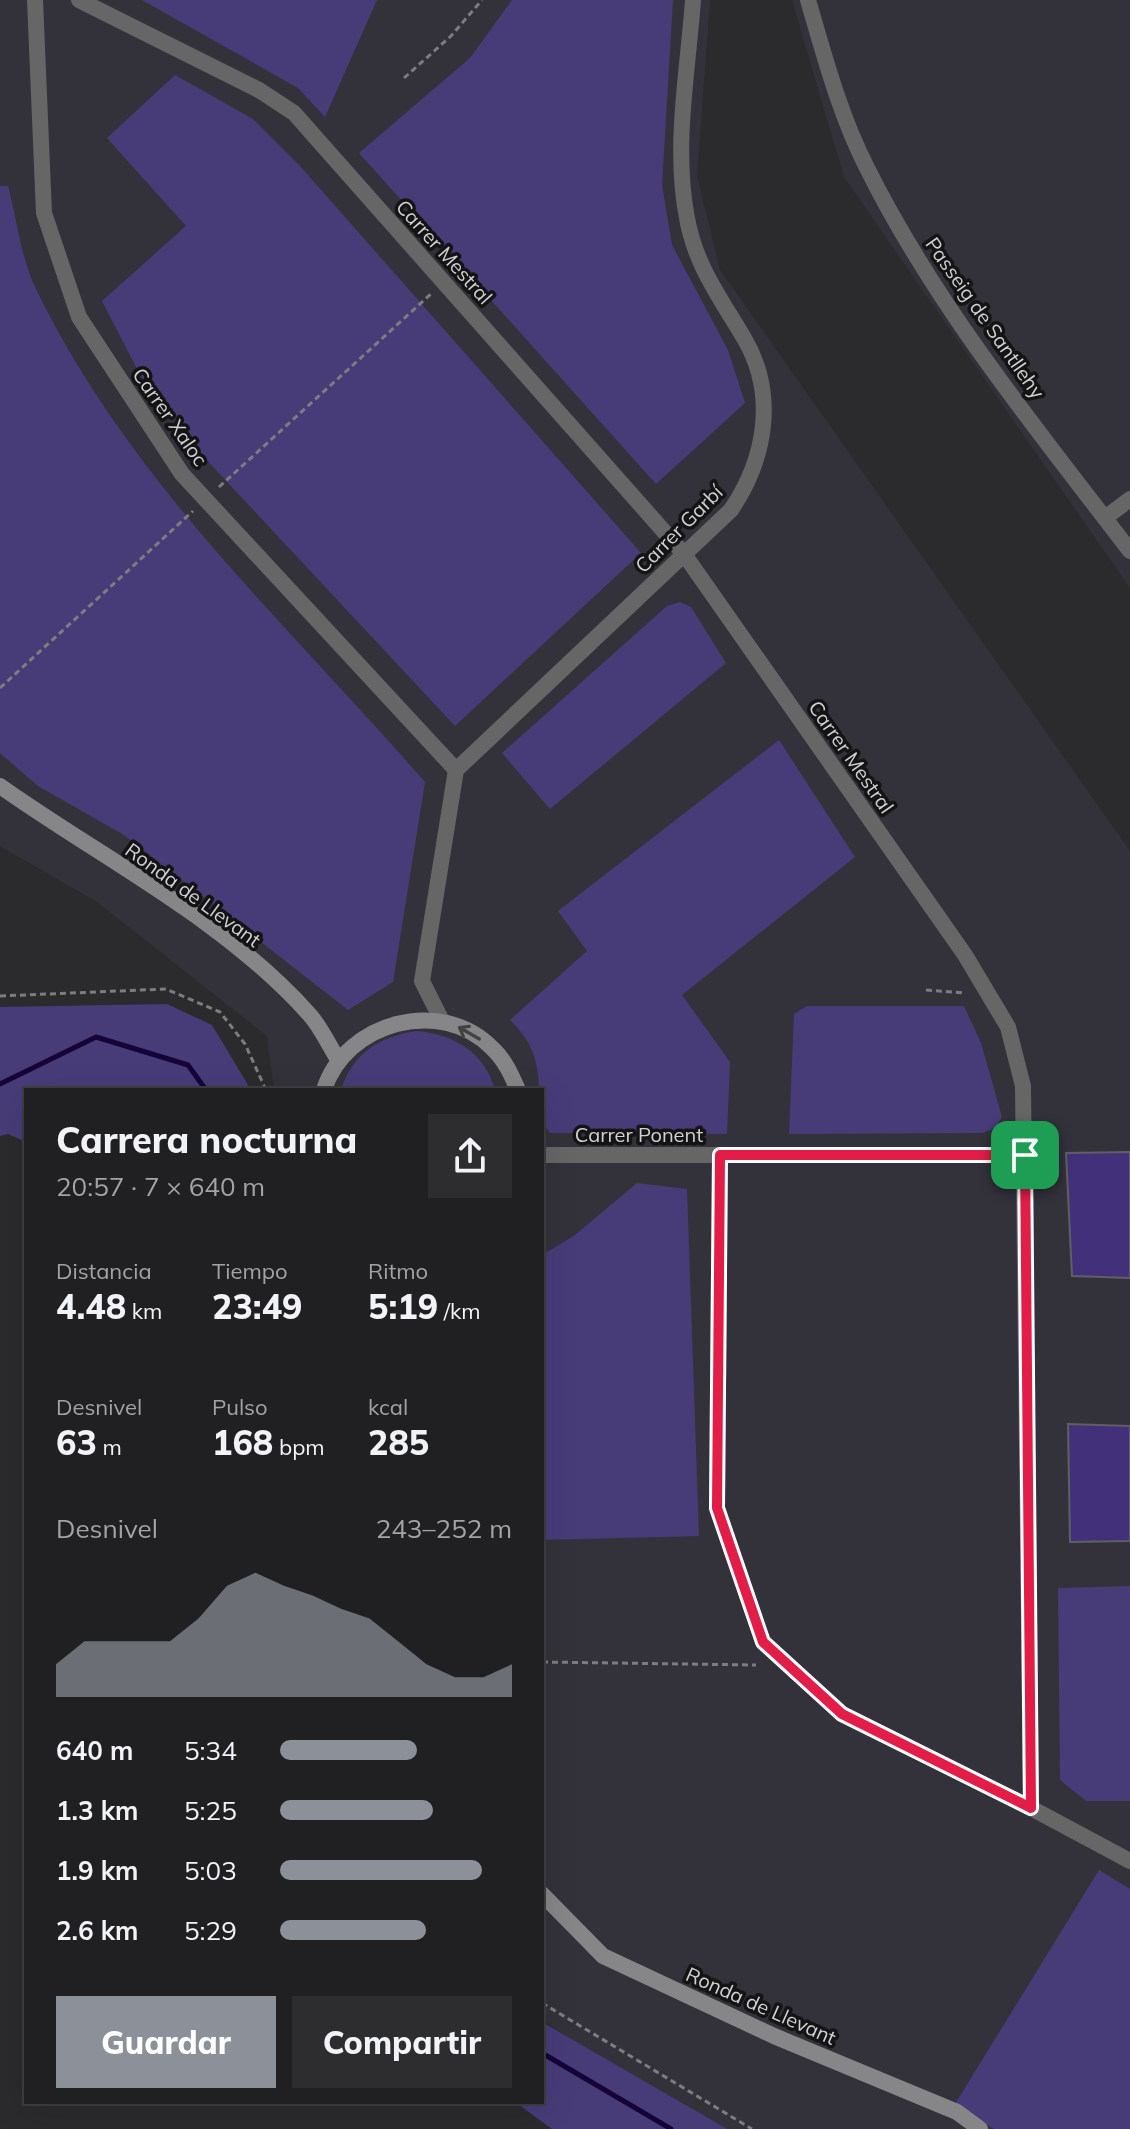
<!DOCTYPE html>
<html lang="es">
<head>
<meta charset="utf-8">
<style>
	body { margin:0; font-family:Mulish,sans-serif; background:#2d2d2f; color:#f1f3f6; height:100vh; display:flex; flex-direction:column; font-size:30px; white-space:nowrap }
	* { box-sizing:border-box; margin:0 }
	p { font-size:26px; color:#a2a3a5 }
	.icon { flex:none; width:44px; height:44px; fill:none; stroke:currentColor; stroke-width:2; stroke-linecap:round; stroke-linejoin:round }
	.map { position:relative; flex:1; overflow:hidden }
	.sheet { position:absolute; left:24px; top:1088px; width:520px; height:1016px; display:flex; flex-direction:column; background:#202022; border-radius:0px; box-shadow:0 8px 32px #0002,0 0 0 2px #3d3e40 }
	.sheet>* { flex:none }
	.pin { position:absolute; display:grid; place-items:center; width:68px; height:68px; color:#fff; margin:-34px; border-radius:16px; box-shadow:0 4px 12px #0006 }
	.round { display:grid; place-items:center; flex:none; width:84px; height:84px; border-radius:0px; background:#2d2d2f }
	.head { display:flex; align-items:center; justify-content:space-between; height:136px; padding:0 32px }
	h1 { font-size:36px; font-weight:800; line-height:60px }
	.stats { display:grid; grid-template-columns:repeat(3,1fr); gap:12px; height:136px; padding:8px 32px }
	.stats div { display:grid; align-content:center }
	.stats b { font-size:34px; font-weight:800 }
	.stats small { font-size:22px; font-weight:400 }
	.stats p { font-size:22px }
	.chart { height:224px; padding:16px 32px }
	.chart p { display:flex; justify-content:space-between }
	.chart svg { width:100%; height:144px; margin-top:8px; fill:#8c9099; opacity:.7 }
	.primary-button { display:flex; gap:16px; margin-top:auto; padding:16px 32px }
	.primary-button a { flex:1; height:92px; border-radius:0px; background:#8c9099; color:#fff; font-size:32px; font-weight:800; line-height:92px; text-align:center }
	.primary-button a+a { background:#2d2d2f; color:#f1f3f6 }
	ul { padding:0 32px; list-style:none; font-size:26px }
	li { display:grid; grid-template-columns:128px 96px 1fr; align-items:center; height:60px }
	li i { height:20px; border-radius:10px; background:#8c9099 }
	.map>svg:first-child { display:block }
	.built { fill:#33323b }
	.green { fill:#483c78 }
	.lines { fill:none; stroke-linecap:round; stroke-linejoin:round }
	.stream { stroke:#150338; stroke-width:5 }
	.building { fill:#42317a; stroke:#605f63; stroke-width:2 }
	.path { stroke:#7d7d80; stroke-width:3; stroke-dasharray:6 4; stroke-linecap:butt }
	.street { stroke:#666667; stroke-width:16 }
	.secondary { stroke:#868689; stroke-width:16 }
	.oneway { stroke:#424243 }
	.route-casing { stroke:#fff; stroke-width:16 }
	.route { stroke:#e11d48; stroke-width:10 }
	.labels { text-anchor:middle; stroke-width:7; stroke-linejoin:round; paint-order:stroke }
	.street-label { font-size:20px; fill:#d1d1d3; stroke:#141415 }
</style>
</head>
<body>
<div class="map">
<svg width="1130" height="2129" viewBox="0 0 1130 2129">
	<rect width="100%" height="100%" fill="#2b2b2e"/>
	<!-- built -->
	<g class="built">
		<path d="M0,0H710L697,176L720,270L1130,851V2129H704L542,2020V1090H274L267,1036L97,902L0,846Z"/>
		<path d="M792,0H1130V588L844,177Z"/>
	</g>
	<!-- green -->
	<g class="green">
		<path d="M142,0H377L325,117L298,88Z"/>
		<path d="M512,0H673L662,185L672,245L728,350L745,403L656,484L359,153L470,58Z"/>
		<path d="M175,75L253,119L300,166L641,553L455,726L202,455L139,373L102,301L186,226L107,138Z"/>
		<path d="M0,186H8C17,219 21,260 37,291C130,482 288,625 425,782L393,982L348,1010L124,835L38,786L0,753Z"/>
		<path d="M680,602L691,607L726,663L550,809L502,753L667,606Z"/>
		<path d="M779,740L855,857L682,995L730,1062L727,1134L550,1133L542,1122V1090H539C539,1061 531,1040 510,1020L587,951L558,911Z"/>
		<path d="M167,1004L212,1025L251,1090H26V1142L8,1134L0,1136V1007Z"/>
		<path d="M807,1006H964L981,1043L1002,1117L995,1128L983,1133L789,1134L794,1014Z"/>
		<path d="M417,1031C454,1034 485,1053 495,1090H341C352,1053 381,1036 417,1031Z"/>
		<path d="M637,1183L687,1189L699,1536L542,1540V1255L575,1235Z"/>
		<path d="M1130,1586V1801H1086L1060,1780L1058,1588Z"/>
		<path d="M1099,1870L1130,1889V2129H994L955,2104Z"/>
		<path d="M542,2022L727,2129H552L515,2102H542Z"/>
	</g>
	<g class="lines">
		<!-- stream -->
		<g class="stream">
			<path d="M0,1084L96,1037L188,1065L206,1090"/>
			<path d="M542,2053L671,2129"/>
		</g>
	</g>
	<!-- building -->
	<g class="building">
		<path d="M1130,1152V1278L1072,1276L1066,1153Z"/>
		<path d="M1068,1424L1130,1426V1541L1070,1542Z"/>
	</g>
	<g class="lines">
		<!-- path -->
		<g class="path">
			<path d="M404,78L451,36L482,0"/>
			<path d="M219,487L432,293"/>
			<path d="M0,688L193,511"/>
			<path d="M926,990L965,993"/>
			<path d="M0,996L166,989L220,1012L245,1044L266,1090"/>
			<path d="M542,1662L756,1665"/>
			<path d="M542,2003L752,2129"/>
		</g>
		<!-- street -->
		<g class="street">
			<path d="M35,0L44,213L79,317L182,474L456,770"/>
			<path d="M79,0L259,90L294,113L684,554L965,955L1008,1027L1023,1086L1031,1808"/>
			<path d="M808,0C824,55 840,115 866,166C935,305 1036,428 1130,551"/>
			<path d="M1105,518L1130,499"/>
			<path d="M442,1021L422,981L456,770L731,510C766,458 777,394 744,338C721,299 695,265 687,218C673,147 688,71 693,0"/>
			<path d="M542,1155H1025"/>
			<path d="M720,1155L717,1508L763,1642L842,1714L1031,1808L1130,1861"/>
		</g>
		<!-- secondary -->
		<g class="secondary">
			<path d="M0,786C103,859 224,919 309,1014C321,1027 329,1046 339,1061"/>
			<path d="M324,1090C345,1022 441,996 492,1048C505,1060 511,1074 518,1090"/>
			<path d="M542,1894L603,1956L774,2036L957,2112L980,2129"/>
		</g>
	</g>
	<!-- one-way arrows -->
	<defs><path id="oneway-shaft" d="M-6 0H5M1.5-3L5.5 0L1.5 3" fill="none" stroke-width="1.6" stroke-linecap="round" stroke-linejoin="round" transform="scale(2)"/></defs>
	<use class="oneway" href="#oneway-shaft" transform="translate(469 1033) rotate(-150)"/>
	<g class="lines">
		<!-- route casing -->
		<g class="route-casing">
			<path id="route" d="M720,1155H1025L1031,1808L842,1714L763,1642L717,1508Z"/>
		</g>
		<!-- route -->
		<use href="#route" class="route"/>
	</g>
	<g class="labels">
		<!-- street labels -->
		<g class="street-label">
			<text transform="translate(444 252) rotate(48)" y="7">Carrer Mestral</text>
			<text transform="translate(985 318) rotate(55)" y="7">Passeig de Santllehy</text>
			<text transform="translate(170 417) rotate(55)" y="7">Carrer Xaloc</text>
			<text transform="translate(679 529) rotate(-45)" y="7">Carrer Garbí</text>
			<text transform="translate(851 757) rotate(55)" y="7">Carrer Mestral</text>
			<text transform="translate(193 895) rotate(36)" y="7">Ronda de Llevant</text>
			<text x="639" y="1142">Carrer Ponent</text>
			<text transform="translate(761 2006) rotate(24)" y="7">Ronda de Llevant</text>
		</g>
	</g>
</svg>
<div class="pin" style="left:1025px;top:1155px;background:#1e9e55"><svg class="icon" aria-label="arrive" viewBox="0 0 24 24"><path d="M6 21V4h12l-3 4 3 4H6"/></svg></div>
<section class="sheet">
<div class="head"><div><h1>Carrera nocturna</h1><p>20:57 · 7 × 640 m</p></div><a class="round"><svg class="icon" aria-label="share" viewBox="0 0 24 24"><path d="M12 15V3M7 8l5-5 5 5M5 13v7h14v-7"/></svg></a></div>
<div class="stats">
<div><p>Distancia</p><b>4.48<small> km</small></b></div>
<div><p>Tiempo</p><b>23:49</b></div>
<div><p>Ritmo</p><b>5:19<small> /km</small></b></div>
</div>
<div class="stats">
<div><p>Desnivel</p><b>63<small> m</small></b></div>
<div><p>Pulso</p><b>168<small> bpm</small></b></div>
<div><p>kcal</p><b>285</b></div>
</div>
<div class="chart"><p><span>Desnivel</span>243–252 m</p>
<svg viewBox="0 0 160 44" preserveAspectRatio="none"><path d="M0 44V34L10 27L20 27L30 27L40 27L50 20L60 10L70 6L80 10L90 13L100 17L110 20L120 27L130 34L140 38L150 38L160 34V44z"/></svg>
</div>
<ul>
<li><b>640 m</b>5:34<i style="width:59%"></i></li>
<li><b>1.3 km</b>5:25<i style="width:66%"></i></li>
<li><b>1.9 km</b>5:03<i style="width:87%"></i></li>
<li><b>2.6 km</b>5:29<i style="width:63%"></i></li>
</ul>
<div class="primary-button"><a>Guardar</a><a>Compartir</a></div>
</section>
</div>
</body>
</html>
